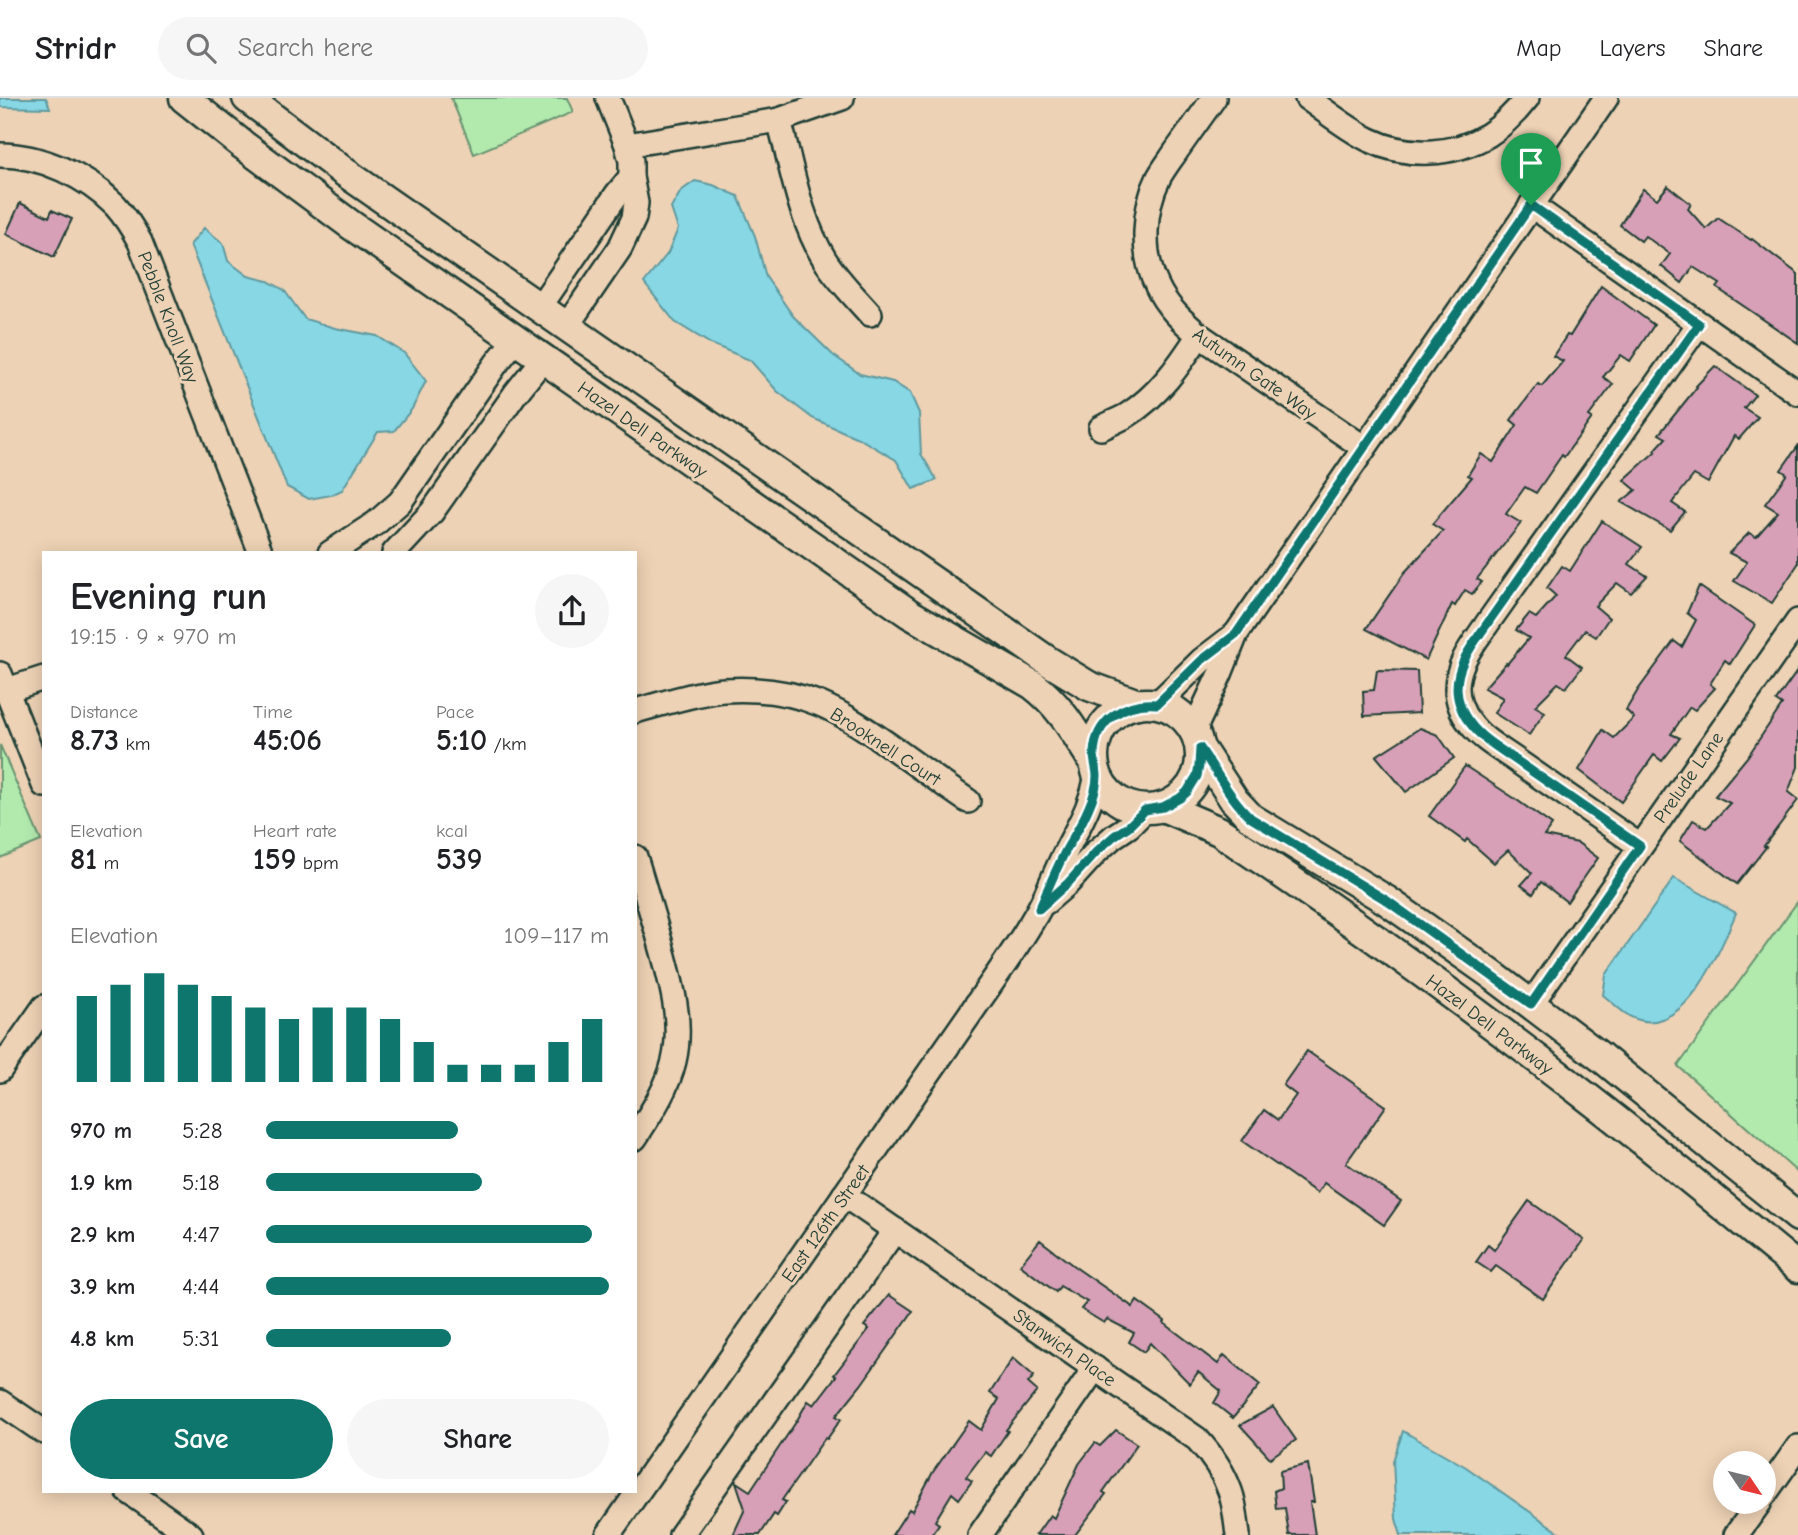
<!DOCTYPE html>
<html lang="en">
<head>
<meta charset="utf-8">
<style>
	body { margin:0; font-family:"Comic Neue",sans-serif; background:#f6f6f6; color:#202124; height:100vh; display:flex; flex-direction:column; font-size:26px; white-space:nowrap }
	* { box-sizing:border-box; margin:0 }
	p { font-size:23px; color:#757577 }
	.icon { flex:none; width:38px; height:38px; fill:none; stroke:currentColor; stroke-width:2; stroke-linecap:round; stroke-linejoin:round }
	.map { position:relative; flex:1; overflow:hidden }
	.side { position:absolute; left:42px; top:453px; width:595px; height:942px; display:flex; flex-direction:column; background:#fff; border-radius:0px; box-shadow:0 4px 18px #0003 }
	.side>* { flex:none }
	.needle { width:46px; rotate:125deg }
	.controls { position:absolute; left:1713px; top:1353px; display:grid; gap:14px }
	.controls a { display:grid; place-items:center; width:63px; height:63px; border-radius:50%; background:#fff; box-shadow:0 4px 18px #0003; font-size:35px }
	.pin { position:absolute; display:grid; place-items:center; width:60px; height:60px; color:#fff; margin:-72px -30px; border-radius:50% 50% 50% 0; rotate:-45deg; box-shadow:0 0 7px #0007 }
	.pin .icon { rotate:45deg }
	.round { display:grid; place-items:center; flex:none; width:74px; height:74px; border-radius:37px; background:#f6f6f6 }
	.overview { display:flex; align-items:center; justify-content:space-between; height:119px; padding:0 28px }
	h1 { font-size:38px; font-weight:600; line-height:52px }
	.metrics { display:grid; grid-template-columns:repeat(3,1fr); gap:10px; height:119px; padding:7px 28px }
	.metrics div { display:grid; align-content:center }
	.metrics b { font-size:30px; font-weight:600 }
	.metrics small { font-size:19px; font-weight:400 }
	.metrics p { font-size:19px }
	.chart { height:196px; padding:14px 28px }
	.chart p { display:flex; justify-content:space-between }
	.chart svg { width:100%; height:126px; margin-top:7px; stroke:#0f766e; stroke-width:6 }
	.cta { display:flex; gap:14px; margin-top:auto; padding:14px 28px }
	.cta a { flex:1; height:80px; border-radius:42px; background:#0f766e; color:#fff; font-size:28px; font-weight:600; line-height:80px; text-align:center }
	.cta a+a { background:#f6f6f6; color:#202124 }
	ul { padding:0 28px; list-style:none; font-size:23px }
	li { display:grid; grid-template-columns:112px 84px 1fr; align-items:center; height:52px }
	li i { height:18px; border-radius:9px; background:#0f766e }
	header { display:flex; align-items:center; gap:42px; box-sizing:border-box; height:98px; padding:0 35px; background:#fff; border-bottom:2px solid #e0e0e0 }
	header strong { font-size:33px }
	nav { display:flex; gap:38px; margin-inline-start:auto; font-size:24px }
	.search { width:490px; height:63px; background:#f6f6f6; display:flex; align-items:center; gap:18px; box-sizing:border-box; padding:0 24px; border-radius:38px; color:#757577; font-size:26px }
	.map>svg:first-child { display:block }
	.green { fill:#b2eaae; stroke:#689471; stroke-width:2 }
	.water { fill:#88d7e5; stroke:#5e999e; stroke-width:2 }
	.building { fill:#d7a0b6; stroke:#1f3d34; stroke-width:2 }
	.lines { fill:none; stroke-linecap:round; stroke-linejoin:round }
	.minor-casing { stroke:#1f3d34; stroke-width:28 }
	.major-casing { stroke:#1f3d34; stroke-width:33 }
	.minor { stroke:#eed2b5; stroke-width:23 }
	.major { stroke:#eed2b5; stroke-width:28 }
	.route-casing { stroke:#fff; stroke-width:14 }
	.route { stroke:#0f766e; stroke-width:9 }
	.labels { text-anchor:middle; stroke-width:6; stroke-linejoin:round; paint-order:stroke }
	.street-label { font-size:19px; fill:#1f3d34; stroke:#eed2b5 }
</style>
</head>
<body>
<header>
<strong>Stridr</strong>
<div class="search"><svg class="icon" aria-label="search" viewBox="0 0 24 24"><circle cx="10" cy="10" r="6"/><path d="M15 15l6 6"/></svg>Search here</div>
<nav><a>Map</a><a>Layers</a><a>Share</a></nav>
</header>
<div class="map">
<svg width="1798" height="1437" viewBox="0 0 1798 1437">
	<rect width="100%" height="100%" fill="#eed2b5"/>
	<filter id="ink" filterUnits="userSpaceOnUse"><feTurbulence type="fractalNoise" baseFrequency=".0143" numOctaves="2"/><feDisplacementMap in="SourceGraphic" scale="14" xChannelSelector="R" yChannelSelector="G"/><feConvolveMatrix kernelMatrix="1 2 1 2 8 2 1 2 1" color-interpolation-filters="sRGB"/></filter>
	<g filter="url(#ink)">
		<!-- green -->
		<g class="green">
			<path d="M451,0H567L573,14L474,56Z"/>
			<path d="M0,647L41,743L0,760Z"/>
			<path d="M1798,803V1075L1678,968Z"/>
		</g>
		<!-- water -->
		<g class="water">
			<path d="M0,0H46L50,10L0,9Z"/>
			<path d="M695,83L713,87L738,98L755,138L766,179L793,218L833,257L860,276L893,284L910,295L919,315L921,356L937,382L913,391L896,362L860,341L812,320L777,293L750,262L711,246L675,224L644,185L668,155L678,131L671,110L681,93Z"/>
			<path d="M204,130L223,145L228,163L248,178L268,183L284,192L305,221L335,230L377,238L404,255L426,283L412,311L394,333L378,334L342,392L331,397L309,401L287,389L190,147Z"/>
			<path d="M1674,780L1736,815C1721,851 1685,942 1633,920C1623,916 1612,904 1603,897L1606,877Z"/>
			<path d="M1403,1333L1466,1369L1563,1437H1401L1396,1421L1393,1363Z"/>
		</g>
		<!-- building -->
		<g class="building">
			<path d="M1668,88L1691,106L1688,111L1706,131L1718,120L1751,142L1752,141L1798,176V245L1717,190L1720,186L1693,169L1682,185L1661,168L1670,156L1645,138L1641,143L1620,127L1643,91L1657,101Z"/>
			<path d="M20,105L49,119L52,112L72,121L54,159L6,136Z"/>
			<path d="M1601,188L1654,227L1630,263L1621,257L1603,279L1613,286L1589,318L1592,320L1564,359L1562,357L1536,395L1525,389L1506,416L1521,425L1477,481L1482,484L1472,496L1465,492L1455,508L1452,506L1426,562L1366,531L1405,474L1443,433L1432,426L1472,379L1468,377L1481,356L1493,364L1517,327L1511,322L1538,286L1542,288L1563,263L1553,258L1567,237L1570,238Z"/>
			<path d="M1715,268L1755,297L1744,310L1758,319L1739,341L1734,338L1708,385L1694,377L1672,405L1685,414L1670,432L1621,404L1636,392L1624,382L1656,353L1655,352L1666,340L1659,336L1697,289L1696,288Z"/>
			<path d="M1798,348V466L1772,505L1734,483L1747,464L1729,455L1749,435L1756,439L1778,414L1765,406L1787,376L1781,372Z"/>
			<path d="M1602,423L1642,449L1629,466L1647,478L1631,495L1617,485L1595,508L1609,520L1596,539L1585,532L1566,557L1582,569L1566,590L1558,585L1535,608L1545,614L1529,637L1494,615L1503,600L1484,590L1506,565L1507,566L1529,540L1516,532L1529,516L1536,520L1556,498L1547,490L1562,468L1570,473Z"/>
			<path d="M1699,488L1755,527L1730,566L1725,562L1710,586L1715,590L1695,612L1690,609L1671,636L1680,640L1662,663L1654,657L1621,704L1579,672L1603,632L1614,640L1634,620L1626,612L1638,592L1674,543L1682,549L1696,522L1687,515Z"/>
			<path d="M1377,572L1417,573L1419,615L1364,618L1363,593L1374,592Z"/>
			<path d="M1798,572V669L1788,694L1798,702L1764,748L1766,749L1737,786L1680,743L1693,722L1707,730L1730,705L1715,698L1748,658L1782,607L1776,603Z"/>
			<path d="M1420,630L1438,637L1454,660L1406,694L1376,658Z"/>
			<path d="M1465,668L1514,700L1552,727L1544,738L1578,745L1598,760L1567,804L1541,784L1533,796L1521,787L1532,775L1508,752L1494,765L1467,741L1465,744L1429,718Z"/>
			<path d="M1307,953L1386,1008L1346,1065L1401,1103L1384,1127L1324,1085L1317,1095L1242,1043L1264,1012L1278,1022L1296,997L1283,987Z"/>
			<path d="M1529,1103L1584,1142L1543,1201L1496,1168L1491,1174L1476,1164L1488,1147L1494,1152Z"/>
			<path d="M1040,1142L1075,1169L1133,1209L1137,1203L1165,1223L1164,1225L1218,1266L1224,1257L1260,1287L1233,1320L1214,1305L1221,1293L1198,1274L1190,1286L1150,1245L1144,1254L1129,1244L1134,1235L1107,1221L1104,1225L1081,1211L1087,1204L1060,1188L1056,1194L1020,1167Z"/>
			<path d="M889,1197L913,1213L861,1287L836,1318L841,1321L827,1341L825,1340L782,1402L786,1404L777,1418L774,1416L760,1437H733L745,1411L736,1384L750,1393L796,1324L808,1303L814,1307L836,1278L834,1277L869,1231L864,1228Z"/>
			<path d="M1013,1260L1034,1278L1028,1285L1037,1293L1006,1332L1008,1333L991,1358L985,1354L966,1379L972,1383L959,1401L952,1395L935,1423L939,1426L931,1437H892L909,1411L912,1413L933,1374L969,1323L981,1332L999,1301L990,1295Z"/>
			<path d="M1273,1309L1296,1342L1270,1360L1240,1327Z"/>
			<path d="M1116,1332L1137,1346L1103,1394L1106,1396L1075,1437H1036L1050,1417L1054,1420L1079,1366L1095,1345L1100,1348Z"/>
			<path d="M1308,1366L1314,1404H1310L1315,1437H1289L1285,1410L1276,1411L1274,1393L1281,1390L1280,1373Z"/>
		</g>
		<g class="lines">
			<!-- minor casing -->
			<g class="minor-casing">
				<g id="minor">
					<path d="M1214,0C1202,17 1189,35 1177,52C1171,61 1164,70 1159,79C1143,111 1141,156 1157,188C1166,208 1182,223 1199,237L1363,349"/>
					<path d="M1307,0C1327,14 1347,31 1370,42C1407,60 1453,58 1488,37C1504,27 1516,14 1527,0"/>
					<path d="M779,22C792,69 799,120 825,162C837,181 855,199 870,216"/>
					<path d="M627,47L779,22L842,0"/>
					<path d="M0,57C41,57 86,78 115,107C125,118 133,131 140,144L261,455"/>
					<path d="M1531,107L1798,295"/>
					<path d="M539,210L617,96L631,79"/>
					<path d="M566,229L620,150L634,120L636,105L631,79V63L627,47L608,0"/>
					<path d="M1101,330C1109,326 1118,322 1126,318C1158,298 1179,268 1199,237"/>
					<path d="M330,455L376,425L400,404L496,266L515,242"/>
					<path d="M394,455L432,414L515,296L543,261"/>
					<path d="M0,576L44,687"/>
					<path d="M7,592L44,580"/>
					<path d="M1157,606L1202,562L1236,536"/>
					<path d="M635,613C662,606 697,594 724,592C756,590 790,594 820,606C846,617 870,634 893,650C918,668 943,686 968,703"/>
					<path d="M1194,632L1220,576L1236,536L1606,0"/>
					<path d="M1640,748C1600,720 1560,693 1520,665C1504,653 1482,642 1470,625C1462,616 1457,602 1457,590C1457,564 1475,544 1489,523L1699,226"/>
					<path d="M635,759C643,784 650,810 658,836C669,877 684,921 674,963C667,992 651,1015 635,1040"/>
					<path d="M1046,804L1068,785L1097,753L1114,738L1129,728L1145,712"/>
					<path d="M1531,906L1798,523"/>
					<path d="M0,972L44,909"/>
					<path d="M844,1097L1197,1341C1211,1356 1223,1373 1230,1393C1235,1406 1236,1423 1238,1437"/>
					<path d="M0,1304L44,1334"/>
					<path d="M128,1393L191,1437"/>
					<path d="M1764,1397L1798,1349"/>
					<path d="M608,1437L970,916C993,882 1019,848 1039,811C1048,794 1055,775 1064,757C1078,728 1091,710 1097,677"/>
					<path d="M681,1437L895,1132"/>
					<path d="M980,1437L1095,1270"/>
					<path d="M1736,1437L1760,1404"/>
				</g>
			</g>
			<!-- major casing -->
			<g class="major-casing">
				<g id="major">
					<path d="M184,0L243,47L351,127L910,516L1033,587C1061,608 1076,636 1094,665"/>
					<path d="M247,0L343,73L1048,563L1089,588L1138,606"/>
					<circle cx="1147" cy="658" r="53"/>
					<path d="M1200,650L1234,702L1251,720L1386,802L1491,876L1602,960L1798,1119"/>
					<path d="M1163,709L1219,733L1238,746C1356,825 1471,909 1583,996C1656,1052 1726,1111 1798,1170"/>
				</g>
			</g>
			<!-- minor -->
			<use href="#minor" class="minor"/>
			<!-- major -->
			<use href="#major" class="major"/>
		</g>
	</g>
	<g class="lines" filter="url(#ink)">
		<!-- route casing -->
		<g class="route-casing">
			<path id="route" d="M1531,107L1699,226L1489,523C1475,544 1457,564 1457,590C1457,602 1462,616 1470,625C1482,642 1504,653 1520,665C1560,693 1600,720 1640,748L1531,906L1386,802L1251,720C1230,701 1217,674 1200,650L1199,668L1197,678L1187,694L1180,700L1163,709L1145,712L1129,728L1114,738L1097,753L1068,785L1039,811C1048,791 1056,771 1066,752C1074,738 1083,724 1089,709C1093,700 1097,688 1097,678C1097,671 1094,664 1094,656C1095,622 1125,603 1157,606L1202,562L1236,536Z"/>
		</g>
		<!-- route -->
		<use href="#route" class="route"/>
	</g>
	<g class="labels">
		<!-- street labels -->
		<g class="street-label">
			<text transform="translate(169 219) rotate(69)" y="7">Pebble Knoll Way</text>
			<text transform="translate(1255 275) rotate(35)" y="7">Autumn Gate Way</text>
			<text transform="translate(643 331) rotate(35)" y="7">Hazel Dell Parkway</text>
			<text transform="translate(886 648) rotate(33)" y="7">Brooknell Court</text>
			<text transform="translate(1688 679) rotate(-55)" y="7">Prelude Lane</text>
			<text transform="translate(1490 926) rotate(37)" y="7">Hazel Dell Parkway</text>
			<text transform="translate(825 1125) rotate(-55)" y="7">East 126th Street</text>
			<text transform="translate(1065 1249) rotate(35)" y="7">Stanwich Place</text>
		</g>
	</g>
</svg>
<div class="controls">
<a><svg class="needle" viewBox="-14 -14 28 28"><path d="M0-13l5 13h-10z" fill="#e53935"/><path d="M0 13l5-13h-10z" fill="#757577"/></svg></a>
</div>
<div class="pin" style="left:1531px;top:107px;background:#1e9e55"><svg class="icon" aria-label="arrive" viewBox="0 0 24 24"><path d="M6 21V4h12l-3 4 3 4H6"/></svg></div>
<section class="side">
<div class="overview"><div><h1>Evening run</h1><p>19:15 · 9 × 970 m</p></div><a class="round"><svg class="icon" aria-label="share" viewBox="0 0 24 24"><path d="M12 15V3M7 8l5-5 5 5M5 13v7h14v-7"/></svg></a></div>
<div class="metrics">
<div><p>Distance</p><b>8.73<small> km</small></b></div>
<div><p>Time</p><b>45:06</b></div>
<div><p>Pace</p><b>5:10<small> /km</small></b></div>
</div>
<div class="metrics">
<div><p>Elevation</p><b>81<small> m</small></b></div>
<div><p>Heart rate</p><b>159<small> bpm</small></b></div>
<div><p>kcal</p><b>539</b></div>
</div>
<div class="chart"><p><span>Elevation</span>109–117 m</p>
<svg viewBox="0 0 160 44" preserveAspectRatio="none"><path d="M5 44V14M15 44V10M25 44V6M35 44V10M45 44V14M55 44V18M65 44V22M75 44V18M85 44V18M95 44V22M105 44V30M115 44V38M125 44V38M135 44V38M145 44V30M155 44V22"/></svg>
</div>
<ul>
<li><b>970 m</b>5:28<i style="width:56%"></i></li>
<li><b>1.9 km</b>5:18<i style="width:63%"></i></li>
<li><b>2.9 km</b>4:47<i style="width:95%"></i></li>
<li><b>3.9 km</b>4:44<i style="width:100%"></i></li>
<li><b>4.8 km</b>5:31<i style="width:54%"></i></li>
</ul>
<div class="cta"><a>Save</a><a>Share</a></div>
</section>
</div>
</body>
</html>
